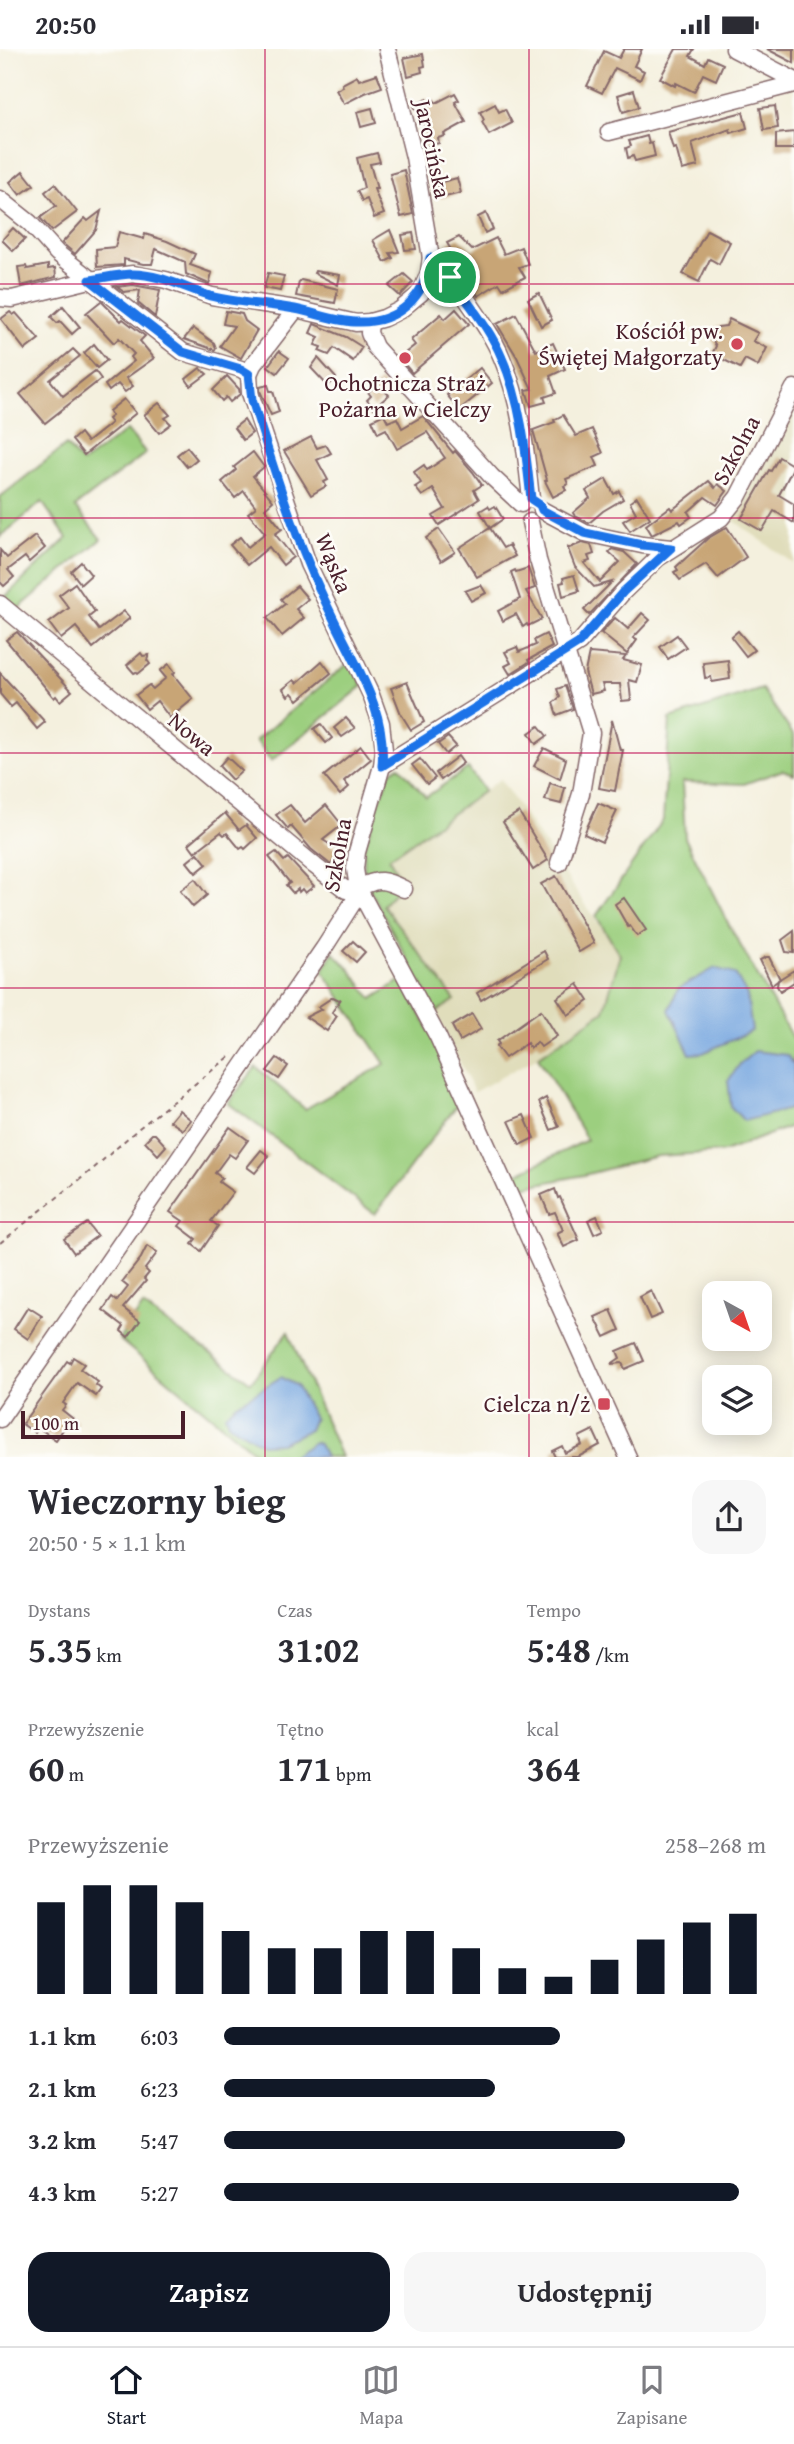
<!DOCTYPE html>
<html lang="pl">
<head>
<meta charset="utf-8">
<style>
	body { margin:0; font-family:"Gentium Book Plus",serif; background:#f7f7f7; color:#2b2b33; height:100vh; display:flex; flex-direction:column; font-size:26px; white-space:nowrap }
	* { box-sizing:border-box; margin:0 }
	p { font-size:23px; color:#7c7c81 }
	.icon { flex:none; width:38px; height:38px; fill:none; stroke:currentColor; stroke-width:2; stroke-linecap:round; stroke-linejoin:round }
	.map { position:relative; height:1408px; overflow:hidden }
	.drawer { display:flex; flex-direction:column; background:#fff; flex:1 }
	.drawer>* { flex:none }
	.needle { width:46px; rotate:140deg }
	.controls { position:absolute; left:702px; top:1232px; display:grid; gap:14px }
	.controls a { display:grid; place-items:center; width:70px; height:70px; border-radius:14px; background:#fff; box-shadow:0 4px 18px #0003; font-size:35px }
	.scale { position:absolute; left:21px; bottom:18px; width:164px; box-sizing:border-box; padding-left:7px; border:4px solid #4a1f2b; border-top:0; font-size:19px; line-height:24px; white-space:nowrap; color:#4a1f2b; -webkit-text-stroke:5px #fdfcf7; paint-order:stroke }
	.pin { position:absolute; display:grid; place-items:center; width:60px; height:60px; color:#fff; margin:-30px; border:4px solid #fff; border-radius:50%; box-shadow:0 2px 7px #0007 }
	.round { display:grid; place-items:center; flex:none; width:74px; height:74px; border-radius:21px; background:#f7f7f7 }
	.headline { display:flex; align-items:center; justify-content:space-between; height:119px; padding:0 28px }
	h1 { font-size:38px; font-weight:700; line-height:52px }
	.stats { display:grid; grid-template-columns:repeat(3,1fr); gap:10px; height:119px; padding:7px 28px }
	.stats div { display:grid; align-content:center }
	.stats b { font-size:35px; font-weight:700 }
	.stats small { font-size:19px; font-weight:400 }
	.stats p { font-size:19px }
	.chart { height:196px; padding:14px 28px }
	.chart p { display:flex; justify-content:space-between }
	.chart svg { width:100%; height:126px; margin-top:7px; stroke:#111827; stroke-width:6 }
	.cta { display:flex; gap:14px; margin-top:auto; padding:14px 28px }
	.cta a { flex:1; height:80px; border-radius:21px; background:#111827; color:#fff; font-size:28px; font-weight:700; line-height:80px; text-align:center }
	.cta a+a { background:#f7f7f7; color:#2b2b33 }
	ul { padding:0 28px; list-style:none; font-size:23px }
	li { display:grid; grid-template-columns:112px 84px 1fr; align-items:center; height:52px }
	li i { height:18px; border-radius:9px; background:#111827 }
	.status { display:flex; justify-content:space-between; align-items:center; height:49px; padding:0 35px; background:#fff; direction:ltr }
	.status svg { height:19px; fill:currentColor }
	.tabs { display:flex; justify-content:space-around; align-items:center; height:98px; border-top:2px solid #e1e1e2; background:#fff; font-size:19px; color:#7c7c81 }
	.tabs a { display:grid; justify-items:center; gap:4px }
	.tabs .on { color:#111827 }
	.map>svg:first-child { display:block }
	.built { fill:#e0ddbb }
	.green { fill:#9ccf7f; stroke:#737755; stroke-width:2 }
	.water { fill:#74a5df; stroke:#5f6285; stroke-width:2 }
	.building { fill:#c8a576 }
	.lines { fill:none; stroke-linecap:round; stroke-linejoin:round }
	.minor-casing { stroke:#86686a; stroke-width:19 }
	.path { stroke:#86686a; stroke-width:2; stroke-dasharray:5 5; stroke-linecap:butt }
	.minor { stroke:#fff; stroke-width:16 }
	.route-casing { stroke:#fff; stroke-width:14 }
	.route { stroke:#1a73e8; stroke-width:9 }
	.grid { fill:none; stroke:#c2185b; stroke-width:2; stroke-opacity:0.55 }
	.poi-dot { fill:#d1495b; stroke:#fdfcf7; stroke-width:2.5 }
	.labels { text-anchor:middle; stroke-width:5; stroke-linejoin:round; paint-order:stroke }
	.street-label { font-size:23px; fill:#4a1f2b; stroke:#fdfcf7 }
	.poi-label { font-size:23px; fill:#4a1f2b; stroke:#fdfcf7; text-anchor:end }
</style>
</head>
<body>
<div class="status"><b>20:50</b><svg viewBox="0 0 49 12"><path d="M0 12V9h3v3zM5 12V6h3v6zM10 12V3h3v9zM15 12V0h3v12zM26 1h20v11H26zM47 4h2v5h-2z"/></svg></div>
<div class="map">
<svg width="794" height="1408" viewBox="0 0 794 1408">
	<rect width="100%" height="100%" fill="#fdfcf7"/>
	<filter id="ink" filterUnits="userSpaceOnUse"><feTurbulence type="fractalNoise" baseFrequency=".0143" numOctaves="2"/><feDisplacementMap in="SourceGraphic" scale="14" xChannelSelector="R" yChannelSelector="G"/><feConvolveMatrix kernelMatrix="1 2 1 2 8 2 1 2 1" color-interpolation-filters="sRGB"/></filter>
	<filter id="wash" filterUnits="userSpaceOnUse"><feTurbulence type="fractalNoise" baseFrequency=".00686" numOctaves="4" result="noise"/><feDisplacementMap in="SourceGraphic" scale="28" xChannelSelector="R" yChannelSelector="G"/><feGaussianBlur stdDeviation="1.57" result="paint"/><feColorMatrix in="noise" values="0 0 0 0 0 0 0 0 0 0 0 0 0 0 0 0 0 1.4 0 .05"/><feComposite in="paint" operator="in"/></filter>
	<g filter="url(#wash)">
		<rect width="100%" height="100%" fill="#f4f0de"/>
		<!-- built -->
		<g class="built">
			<path d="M794,357V515L733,471Z"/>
			<path d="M500,730L620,906L603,962L538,1008L474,1043L436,963L455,951L383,856L403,835L388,809Z"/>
		</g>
		<!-- green -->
		<g class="green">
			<path d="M127,381L146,404L75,458L101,490L18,560L4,549L67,489L42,453L0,488V448L66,396L82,414Z"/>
			<path d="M351,612L363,637L271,712L256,691Z"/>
			<path d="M762,640L794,687V725L783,721L744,735L682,733L685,789L729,876L794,992V1076L724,1103L657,1107L584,1126L517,1139L512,1127L587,1091L538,1008L604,962L620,906L596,867L663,771L670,670Z"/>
			<path d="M399,717L426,748L468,719L484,742L389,809L403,835L383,856L455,951L436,963L364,830V798L389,724Z"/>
			<path d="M333,903L349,919L372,950L402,931L435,992L460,1052L375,1165L228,1054L256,1018L305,1060L385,1015L323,922Z"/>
			<path d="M143,1257L251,1333L288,1283L341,1408H260L119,1290Z"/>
		</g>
		<!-- water -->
		<g class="water">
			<path d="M715,919L735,925L747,946L752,982L703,1004L690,1005L669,961L678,940Z"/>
			<path d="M755,1002L787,1006L794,1016V1059L744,1072L731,1058L728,1032L740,1015Z"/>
			<path d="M281,1328L296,1336L314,1369L309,1381L281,1394L262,1395L228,1374L225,1365L237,1355Z"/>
			<path d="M314,1393L319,1395L325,1408H291Z"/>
		</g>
		<g id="blocks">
			<!-- building -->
			<g class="building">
				<path d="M624,0H642L634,17L644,22L640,31L615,19L602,44L587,37L604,2L619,9Z"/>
				<path d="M676,0H694L690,7L705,15L708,8L723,15L716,31L703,25L694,43L676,34L675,37L660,29Z"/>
				<path d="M767,0H794V14Z"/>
				<path d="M423,5L425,17L421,18L422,23L408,27L404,9Z"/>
				<path d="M377,25L382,38L365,44L344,55L336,41L343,38L342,35L357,27L359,31Z"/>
				<path d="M634,41L639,58L623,63L618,46Z"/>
				<path d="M455,44L459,51L455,53L466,73L444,85L445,87L438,89L439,94L425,98L421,82L427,80L414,57L427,50L429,53L434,51L436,54Z"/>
				<path d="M495,55L499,63L505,60L512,74L489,86L482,73L484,71L480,63Z"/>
				<path d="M775,57L778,79L764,81L760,59Z"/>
				<path d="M372,59L376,74L361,78L357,63Z"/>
				<path d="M743,63L747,79L731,84L730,80L692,94L698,117L682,121L676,99L673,100L668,83Z"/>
				<path d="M794,83V100H776V85Z"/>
				<path d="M647,87L649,95L652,94L655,107L635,112L633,107L628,109L626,99L631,97L629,92Z"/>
				<path d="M377,104L380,113L370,115L377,140H374L384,165L374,169L367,150L362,152L357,142L364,139L357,109Z"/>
				<path d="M404,121L413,165L401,168L390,125Z"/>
				<path d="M23,122L34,136L20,146L10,133Z"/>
				<path d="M457,129L461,144L441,149L438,134Z"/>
				<path d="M55,135L77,163L52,182L40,169L56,157L45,143Z"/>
				<path d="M101,162L96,181L75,205L62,194L85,169L88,172Z"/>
				<path d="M486,164L493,180L485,184L478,168Z"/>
				<path d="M13,179L25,190L13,202L2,191Z"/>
				<path d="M390,181L399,203L390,204L393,209L385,213L373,191Z"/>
				<path d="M707,181L730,193L719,215L710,210L699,233L683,225Z"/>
				<path d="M119,183L144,190L145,185L167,192L195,205L190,216L212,224L209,235L186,225L185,213L156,200L152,215H143L124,210V216L97,218L96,200L115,198Z"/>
				<path d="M413,184L416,200L405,201L402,186Z"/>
				<path d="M459,188L472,201L496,189L504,205L521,198L528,215L519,218L525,228L503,240L499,234L478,247L447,194Z"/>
				<path d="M48,216V220L55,219L56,228L21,237L18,218L26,217L27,220Z"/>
				<path d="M315,222L340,226L338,236L314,224Z"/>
				<path d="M268,224L284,227L280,242L264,239Z"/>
				<path d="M404,225L413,233L400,247L389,237Z"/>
				<path d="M301,231L338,240L335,254L296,247L299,233Z"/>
				<path d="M133,236L160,241L155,268L138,254L140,241L124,243L117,238Z"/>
				<path d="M539,244L552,271L541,277L528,250Z"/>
				<path d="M101,252L121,272L123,270L145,287L140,292L154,309L126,329L133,337L125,343L118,335L109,342L105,336L134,312L131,308L134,305L119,289L114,294L86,264Z"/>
				<path d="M63,257L80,278L72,285L60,272L57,274L51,268Z"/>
				<path d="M456,260L469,275L412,324L399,309L415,296L411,291L441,265L445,270Z"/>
				<path d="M226,262L242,265L245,272L257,281L241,309L220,297L234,277L223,275Z"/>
				<path d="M10,263L13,266L16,264L39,290L25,301L1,270Z"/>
				<path d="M516,265L536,302L553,294L565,320L550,327L556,344L544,348L546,353L531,357L526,341L532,340L517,308L497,275Z"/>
				<path d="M729,270L758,284L753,292L767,299L758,317L745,310L740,319L712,305L716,297L712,290V283L718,278L726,277Z"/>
				<path d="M314,275L346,288L362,298L353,312L334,299L329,306L319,302L321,298L315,296L319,288L310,284Z"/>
				<path d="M193,279L214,294L216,299L215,301L184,290Z"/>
				<path d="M94,295L107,311L97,319L84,304Z"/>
				<path d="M73,300L80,307L50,331L63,347L95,322L101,330L45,374L20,345Z"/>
				<path d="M279,302L289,309L277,324L268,317Z"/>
				<path d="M318,309L336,329L328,337L311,319Z"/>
				<path d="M200,319L207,325L191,337L186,330Z"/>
				<path d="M480,319L492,334L459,361L447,346Z"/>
				<path d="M227,327L239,340L240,345L230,353L226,348L222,352L213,341Z"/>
				<path d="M381,332L387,338L384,341L389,346L374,359L367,351L371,347L368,343Z"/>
				<path d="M268,336L270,342H273L279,363L271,366L260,342V338Z"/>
				<path d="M124,350L136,364L84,406L72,391L80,384L87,393L111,374L108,370L112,367L109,362Z"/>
				<path d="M159,354L170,366L165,369L171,375L159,384L144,366Z"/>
				<path d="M384,365L388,373L397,369L402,379L423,367L453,404L455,402L473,423L482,436L474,441L479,450L439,476L433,467L445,460L433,440L422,447L415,438L421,434L414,423L424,416L427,421L445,409L427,383L397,400L386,380L378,384L372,371Z"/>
				<path d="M563,366L576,387L592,380L603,404L594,408L598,417L566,430L568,435L564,437L566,441L553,448L545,432L547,431L533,381L555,373L554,371Z"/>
				<path d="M244,371L252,384L243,391L234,379Z"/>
				<path d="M311,388L317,399L326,396L331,404L317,411L328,431L324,433L326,437L311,446L284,402Z"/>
				<path d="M187,398L197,410L187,418L177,406Z"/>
				<path d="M253,403L264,418L253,427L273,452L265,459L282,480L275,485L293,508L283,516L269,498L247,516L230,496L240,488L248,498L265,484L248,464L256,458L244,442L235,449L222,433L236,421L234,418Z"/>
				<path d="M779,408L794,417L779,446L794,455V474L774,462L762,482L741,470L769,421L771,422Z"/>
				<path d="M606,430L614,445L619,442L623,450L603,462L589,474L575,467L573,464L590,449L586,442Z"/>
				<path d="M709,432L715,439L718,435L727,442L717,456L705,448L688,463L691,468L681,475L679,472L652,486L646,476L670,458L672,461Z"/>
				<path d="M637,448L650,469L630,482L623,472L636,464L630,453Z"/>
				<path d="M488,457L490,460L495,457L503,470L490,479L480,462Z"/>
				<path d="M727,478L746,508L718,529L706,515L680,531L674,523L678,521L676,518L707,490Z"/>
				<path d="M490,479L503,499L509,496L515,507L477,528L459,499Z"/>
				<path d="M439,480L455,503L441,512L426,489Z"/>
				<path d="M35,487L45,499L29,513L25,508L8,521L14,528L4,537L0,533V501L7,509Z"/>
				<path d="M582,494L591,496L594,505L588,507L590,512L584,514L600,533L620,513L609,503L612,500L624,503L637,515L589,566L584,561L612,533L594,538L575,518L567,497L569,499Z"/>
				<path d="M81,513L91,526L81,535L71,522Z"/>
				<path d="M528,519L535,539L526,542L542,570L528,577L527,575L523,578L516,565L503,572L498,562L520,550L511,523L515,521L516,523Z"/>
				<path d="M574,526L579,542L563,547L560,534L564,533L563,529Z"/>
				<path d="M75,534L95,563L89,568L99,581L124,562L130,569L93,599L76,578L61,590L49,574L69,559L59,546Z"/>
				<path d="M481,536L486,544L471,552L465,542Z"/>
				<path d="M297,537L308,550L296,560L304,569L282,587L267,569L285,555L281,550Z"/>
				<path d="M642,564L650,571L633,589L637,591L627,605L601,584L615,569L628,580Z"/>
				<path d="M738,582L754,601L746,607L731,588Z"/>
				<path d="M17,583L72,642L60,652L56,647L54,649L6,591Z"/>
				<path d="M546,585L552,598L528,611L529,613L510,625L505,617L511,614L505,603L517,598L519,603L536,596L534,591Z"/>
				<path d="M677,586L686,598L668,610L660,598Z"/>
				<path d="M141,604L143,607L149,606L147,611L150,615L138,625L136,623L134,624L127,616Z"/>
				<path d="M589,604L626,607L623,611L642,616L637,633L629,631L631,651L622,652L620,635H602L604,642L591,645L585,623Z"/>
				<path d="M728,611L730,630L712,633L711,628L705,629L703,614Z"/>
				<path d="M322,612L331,624L298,651L292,644L288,647L283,640L294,631L297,634Z"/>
				<path d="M169,615L175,623L173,625L193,650L170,669L157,652L147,660L136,646L149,636L153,640L166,629L160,622Z"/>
				<path d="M0,624L45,673L37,680L16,654L11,658L0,645Z"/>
				<path d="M407,633L424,673L411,681L401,665L391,639Z"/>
				<path d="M565,637L573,660L557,666L553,654L560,648L557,640Z"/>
				<path d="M346,669L355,679L342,688L334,679Z"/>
				<path d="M612,671L620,701H623L615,742L599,739Z"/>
				<path d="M321,675L332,689L326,694L314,680Z"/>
				<path d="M539,677L547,687L536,695L529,684Z"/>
				<path d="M448,688L456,697L446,705L438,695Z"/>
				<path d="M361,697L371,710L344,732L349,738L340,746L324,727Z"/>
				<path d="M544,699L566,710L560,730L534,717Z"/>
				<path d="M458,707L463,714L441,731L436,724Z"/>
				<path d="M227,708L242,722L232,731L219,717Z"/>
				<path d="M420,710L435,729L427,735L412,716Z"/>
				<path d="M550,734L565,739L561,755L545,751Z"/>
				<path d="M598,754L617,762L602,793L584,785Z"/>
				<path d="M290,756L305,774L326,756L342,776L323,791L340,802L331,816L311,800L291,777L288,780L276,766Z"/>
				<path d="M519,763L548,811L533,821L503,773Z"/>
				<path d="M225,764L239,781L246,776L257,789L245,800L243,798L240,800L227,784L224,786L221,783L195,803L189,795Z"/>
				<path d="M276,803L284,812L288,809L314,837L305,844L302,840L299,843L298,840L293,844L286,836L290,834L269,808Z"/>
				<path d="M198,804L207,815L196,824L187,813Z"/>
				<path d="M556,827L594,894L579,903L541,835Z"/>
				<path d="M195,830L207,846L193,858L180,842Z"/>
				<path d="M624,849L646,881L637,887L630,877L628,878L615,855Z"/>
				<path d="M794,882V904L786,903L782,891Z"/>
				<path d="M353,892L365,903L356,913L343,902Z"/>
				<path d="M544,902L548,910L481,951L477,944Z"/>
				<path d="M766,908H769L780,930L772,936L760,911Z"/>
				<path d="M794,921V933L780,942L777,937L778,931Z"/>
				<path d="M578,935L589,952L568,966L557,949Z"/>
				<path d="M333,948L339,951L341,950L332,963L337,967L327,982L306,968L322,960L318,958Z"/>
				<path d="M541,961L557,987L541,998L537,993L530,999L527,994L505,1009L496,997L499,995L497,992Z"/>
				<path d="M472,965L481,980L460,992L452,977Z"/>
				<path d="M277,1009L288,1017L279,1030L267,1022Z"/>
				<path d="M546,1049L559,1078L551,1081L539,1053Z"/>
				<path d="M179,1061L191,1071L183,1081L170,1072Z"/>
				<path d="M524,1066L534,1089L520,1096L509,1072Z"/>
				<path d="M230,1078L248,1091L235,1109L229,1105L215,1124L222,1129L219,1133L233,1143L211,1172L218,1177L201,1202L192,1195L196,1190L179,1177L183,1172L170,1163Z"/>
				<path d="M152,1085H155L166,1097L158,1106L145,1092Z"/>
				<path d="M261,1101L269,1107L255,1124L247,1118Z"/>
				<path d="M555,1140L558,1149L560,1148L579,1191L564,1198L557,1184L563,1181L555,1163L549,1165L541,1146Z"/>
				<path d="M597,1167L603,1181L594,1185L588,1171Z"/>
				<path d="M87,1174L97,1187L74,1204L64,1190Z"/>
				<path d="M147,1197L157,1204L145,1220L149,1224L144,1230L146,1232L123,1259L140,1272L128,1288L121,1282L124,1277L103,1261L112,1248L117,1252L128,1238L122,1233L141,1209Z"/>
				<path d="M651,1242L662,1265L650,1270L640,1248Z"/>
				<path d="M28,1258L42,1267L28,1290L14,1280Z"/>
				<path d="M611,1261L620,1281L605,1288L595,1268Z"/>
				<path d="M636,1294L644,1312L625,1320L622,1314L611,1315L620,1309L617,1302Z"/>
				<path d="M73,1308L84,1315L80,1320L98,1333L96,1336L101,1340L96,1347L77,1334L63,1354L66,1356L62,1361L77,1373L71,1380L66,1376L56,1391L39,1379L35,1384L22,1375L67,1312L70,1314Z"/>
				<path d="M593,1381L600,1396L578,1408H555L552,1402L562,1397L565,1404L582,1396L579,1388Z"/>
			</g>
		</g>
	</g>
	<g filter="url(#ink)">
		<use href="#blocks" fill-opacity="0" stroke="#86686a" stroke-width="2"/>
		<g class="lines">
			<!-- minor casing -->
			<g class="minor-casing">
				<g id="minor">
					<path d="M734,0L794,31"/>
					<path d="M609,83L794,35"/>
					<path d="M0,150L30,174L57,204L183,303L241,320L249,325"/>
					<path d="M431,209C445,220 455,235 466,249C479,268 493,287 502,309C521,353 526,403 531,450"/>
					<path d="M0,249L12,250L90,231L133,225L166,231L212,247L296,260L356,274L370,273L384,269L400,261L421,244L429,224L431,209L414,108L387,0"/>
					<path d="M370,273L369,284L375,298L492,428L521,455"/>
					<path d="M542,461L585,484L642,496L671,499"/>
					<path d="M530,473L538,511L591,684L581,745L559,814"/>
					<path d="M0,555L315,817L346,841C377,836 371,824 404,840"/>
					<path d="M382,717L579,594L623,543L658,509L721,469L738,448L794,339"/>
					<path d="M358,839L438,988L628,1408"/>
					<path d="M0,1370L324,899L354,852L358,839L355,820L357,803L382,717L384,701L381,674L371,646L308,515L250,344L249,325L253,316L296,260"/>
				</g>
			</g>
			<!-- path -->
			<path class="path" d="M0,1194L93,1120L139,1079L233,1005"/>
			<!-- minor -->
			<use href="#minor" class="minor"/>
		</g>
	</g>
	<g class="lines" filter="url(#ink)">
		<!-- route casing -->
		<g class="route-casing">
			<path id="route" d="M430,209C445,220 455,235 465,249C479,268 493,287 502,309C521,352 526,403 531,450L540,456L542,461L585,484L642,496L671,499L623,543L579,594L382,717C386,669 365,632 344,591C332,567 320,543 310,518C287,464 270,407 252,351L249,325L241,320L183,303L90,231C104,229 119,225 133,225C159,225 185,239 210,247C237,254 267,255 295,260C316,264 337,273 358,273C398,274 426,248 430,209Z"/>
		</g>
		<!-- route -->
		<use href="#route" class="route"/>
	</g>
	<!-- grid -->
	<path class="grid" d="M265,0V1408M529,0V1408M0,235H794M0,469H794M0,704H794M0,939H794M0,1173H794"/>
	<!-- markers -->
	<g class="poi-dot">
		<circle cx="737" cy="295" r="7"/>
		<circle cx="405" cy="309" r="7"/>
		<rect x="597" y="1348" width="14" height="14" rx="3.5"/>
	</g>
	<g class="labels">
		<!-- street labels -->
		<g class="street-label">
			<text transform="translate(433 100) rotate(78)" y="8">Jarocińska</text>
			<text transform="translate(736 401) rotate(-62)" y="8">Szkolna</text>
			<text transform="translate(334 514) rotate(68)" y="8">Wąska</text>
			<text transform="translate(192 685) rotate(40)" y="8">Nowa</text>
			<text transform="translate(337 806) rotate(-80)" y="8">Szkolna</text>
		</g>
		<!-- poi labels -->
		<g class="poi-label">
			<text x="723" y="290">Kościół pw.<tspan x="723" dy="26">Świętej Małgorzaty</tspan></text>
			<text x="405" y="342" text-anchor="middle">Ochotnicza Straż<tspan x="405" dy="26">Pożarna w Cielczy</tspan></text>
			<text x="590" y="1363">Cielcza n/ż</text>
		</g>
	</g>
</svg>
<div class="controls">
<a><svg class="needle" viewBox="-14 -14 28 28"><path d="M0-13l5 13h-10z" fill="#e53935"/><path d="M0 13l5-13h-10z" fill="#7c7c81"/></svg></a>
<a><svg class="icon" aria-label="layers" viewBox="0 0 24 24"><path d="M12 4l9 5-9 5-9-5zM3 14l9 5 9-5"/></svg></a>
</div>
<div class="scale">100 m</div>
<div class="pin" style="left:450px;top:228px;background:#1e9e55"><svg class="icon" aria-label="arrive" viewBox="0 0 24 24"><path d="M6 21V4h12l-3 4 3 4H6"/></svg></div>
</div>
<section class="drawer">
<div class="headline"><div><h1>Wieczorny bieg</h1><p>20:50 · 5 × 1.1 km</p></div><a class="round"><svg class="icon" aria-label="share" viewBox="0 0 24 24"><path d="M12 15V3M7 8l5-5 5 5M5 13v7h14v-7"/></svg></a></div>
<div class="stats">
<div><p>Dystans</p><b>5.35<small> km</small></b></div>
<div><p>Czas</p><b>31:02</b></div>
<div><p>Tempo</p><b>5:48<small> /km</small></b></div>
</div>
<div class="stats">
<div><p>Przewyższenie</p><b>60<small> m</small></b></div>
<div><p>Tętno</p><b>171<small> bpm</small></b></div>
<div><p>kcal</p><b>364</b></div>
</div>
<div class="chart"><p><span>Przewyższenie</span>258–268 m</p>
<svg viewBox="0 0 160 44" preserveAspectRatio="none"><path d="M5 44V12M15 44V6M25 44V6M35 44V12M45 44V22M55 44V28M65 44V28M75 44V22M85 44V22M95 44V28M105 44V35M115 44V38M125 44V32M135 44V25M145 44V19M155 44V16"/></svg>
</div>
<ul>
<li><b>1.1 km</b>6:03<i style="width:62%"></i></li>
<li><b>2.1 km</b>6:23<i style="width:50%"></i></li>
<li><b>3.2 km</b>5:47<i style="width:74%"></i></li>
<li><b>4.3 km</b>5:27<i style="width:95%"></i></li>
</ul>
<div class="cta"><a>Zapisz</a><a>Udostępnij</a></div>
</section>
<nav class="tabs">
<a class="on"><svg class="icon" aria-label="home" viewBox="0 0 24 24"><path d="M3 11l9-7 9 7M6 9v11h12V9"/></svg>Start</a>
<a><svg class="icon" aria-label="map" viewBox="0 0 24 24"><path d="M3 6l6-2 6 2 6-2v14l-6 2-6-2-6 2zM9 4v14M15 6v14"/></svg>Mapa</a>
<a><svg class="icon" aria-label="saved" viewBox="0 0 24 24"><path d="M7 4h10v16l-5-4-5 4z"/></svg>Zapisane</a>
</nav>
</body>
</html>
